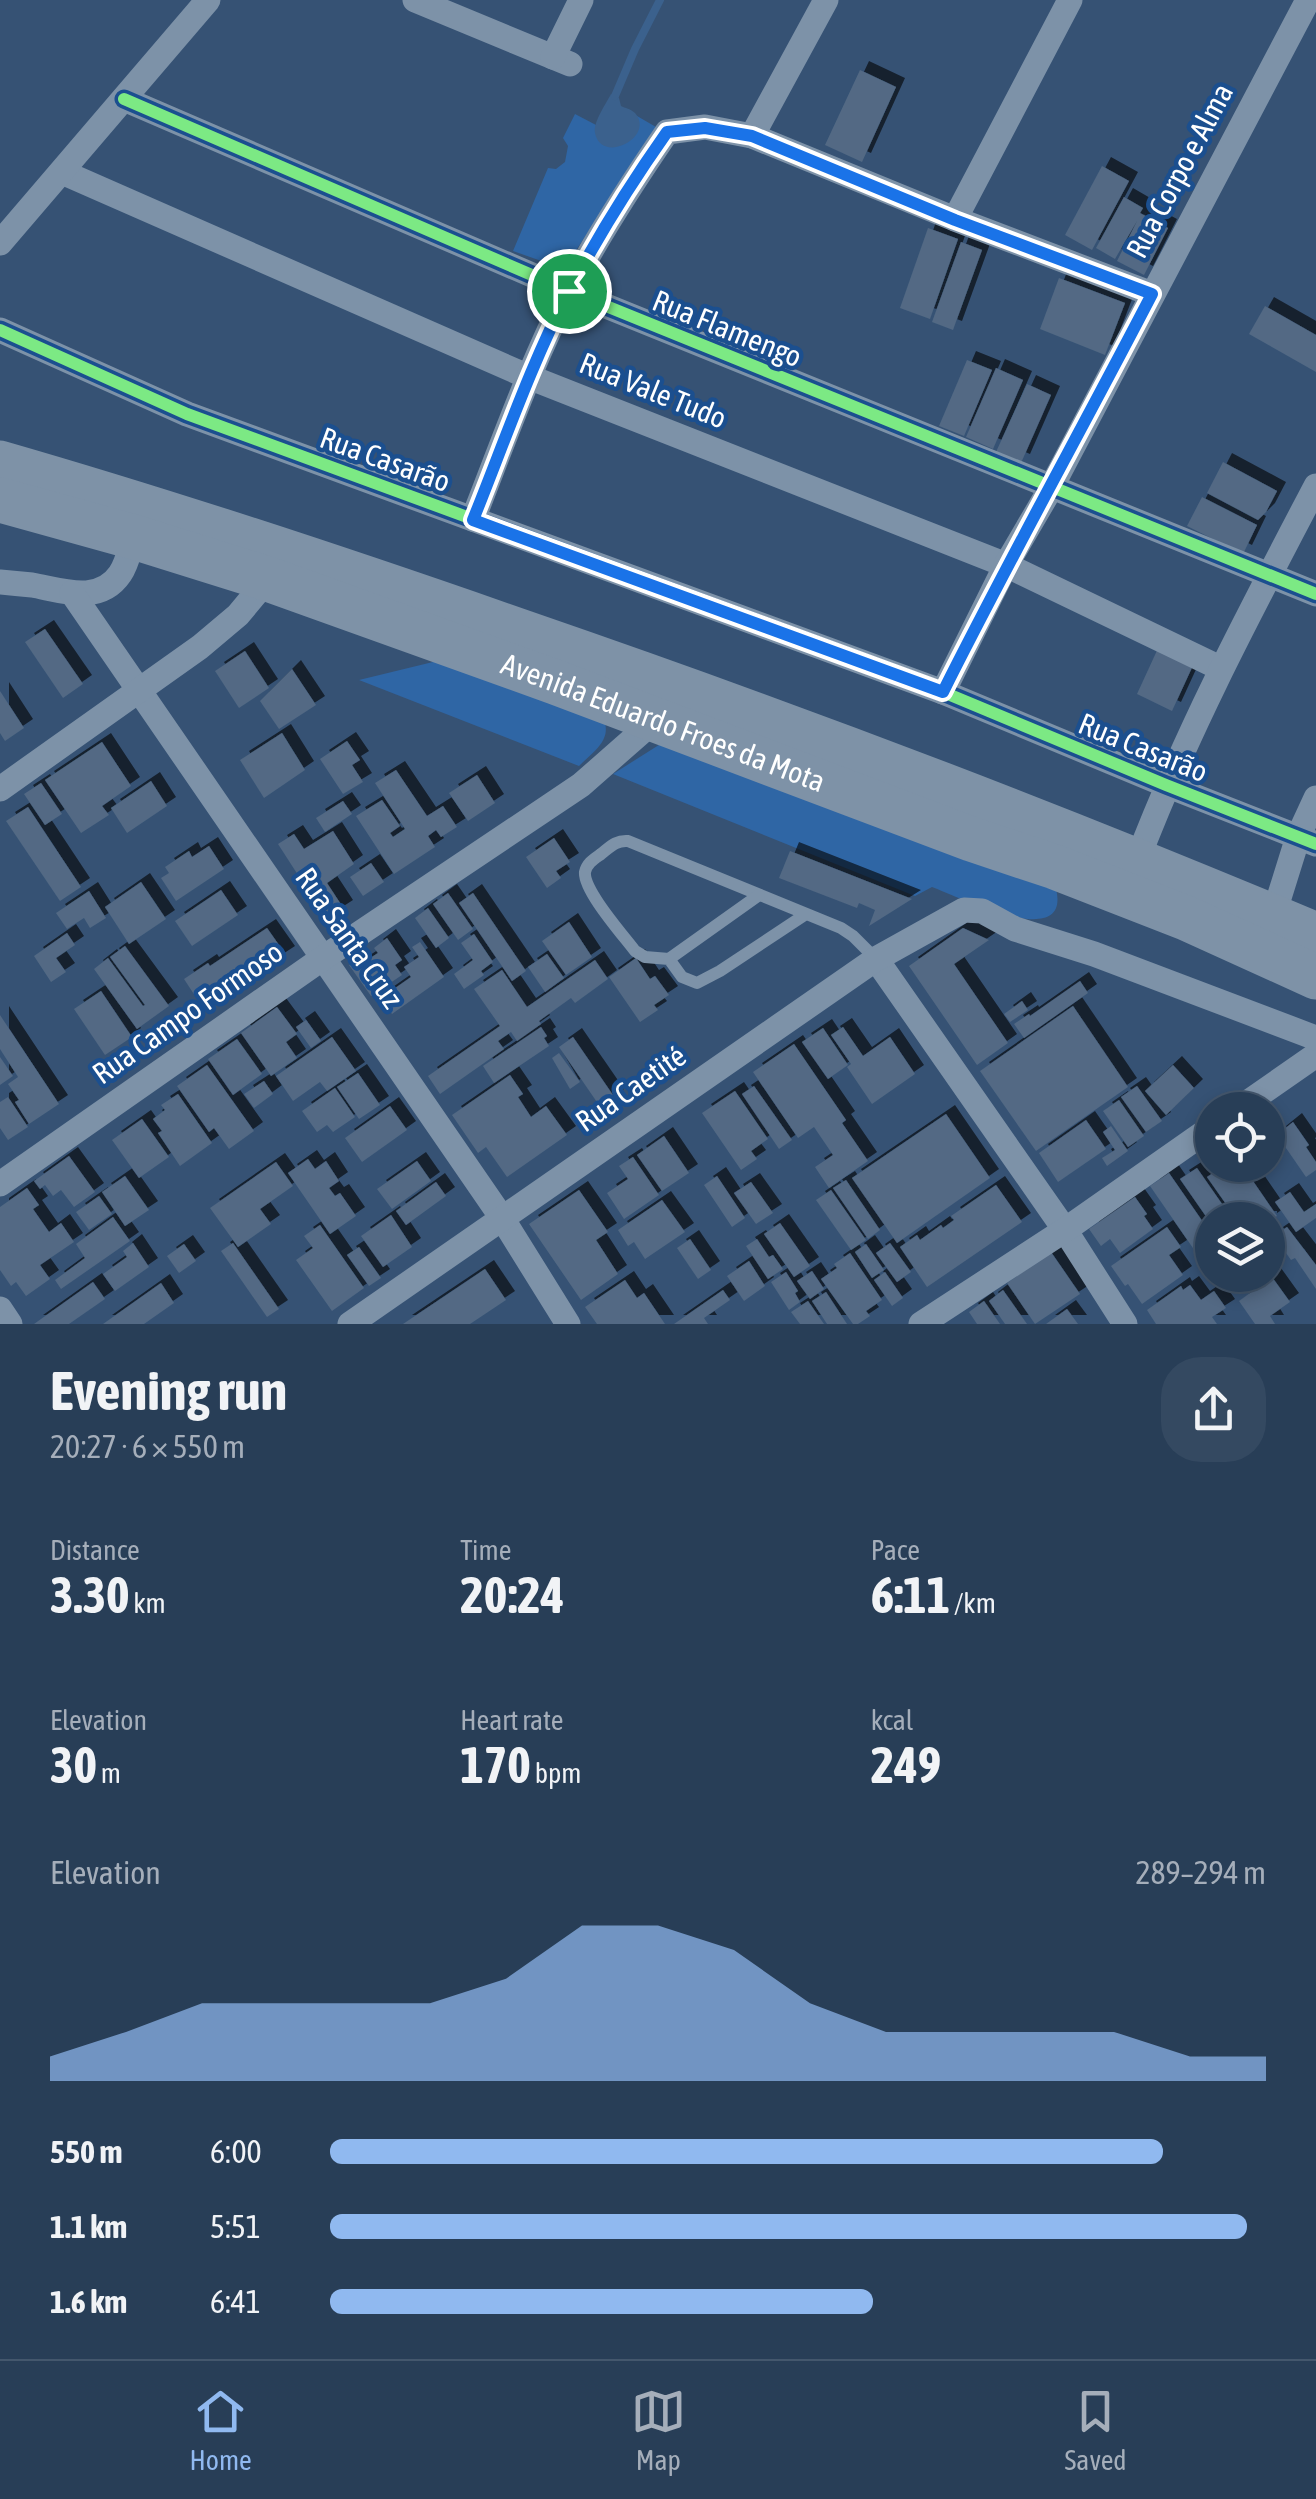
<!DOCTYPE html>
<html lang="en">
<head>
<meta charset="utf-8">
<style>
	body { margin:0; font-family:"Asap Condensed",sans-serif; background:#344961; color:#f1f3f6; height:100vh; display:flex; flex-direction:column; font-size:38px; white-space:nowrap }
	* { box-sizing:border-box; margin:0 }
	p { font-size:32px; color:#a5aeba }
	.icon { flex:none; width:55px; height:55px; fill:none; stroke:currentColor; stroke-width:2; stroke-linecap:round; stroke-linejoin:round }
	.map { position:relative; height:1324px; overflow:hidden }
	.panel { display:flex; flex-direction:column; background:#283e57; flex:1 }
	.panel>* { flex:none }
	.tools { position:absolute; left:1195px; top:1092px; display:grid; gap:20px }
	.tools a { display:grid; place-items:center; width:90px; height:90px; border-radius:50%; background:#283e57; box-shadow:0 5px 15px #0003,0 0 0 2px #44576d; font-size:50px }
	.pin { position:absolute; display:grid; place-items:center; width:85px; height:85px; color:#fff; margin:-42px; border:5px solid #fff; border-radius:50%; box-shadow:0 2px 10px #0007 }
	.round { display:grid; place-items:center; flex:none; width:105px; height:105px; border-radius:40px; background:#344961 }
	.overview { display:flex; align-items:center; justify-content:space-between; height:170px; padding:0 50px }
	h1 { font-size:55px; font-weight:700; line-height:75px }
	.figures { display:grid; grid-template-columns:repeat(3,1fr); gap:15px; height:170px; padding:10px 50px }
	.figures div { display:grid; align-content:center }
	.figures b { font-size:50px; font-weight:700 }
	.figures small { font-size:28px; font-weight:400 }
	.figures p { font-size:28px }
	.chart { height:280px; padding:20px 50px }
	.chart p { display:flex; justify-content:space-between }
	.chart svg { width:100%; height:180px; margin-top:10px; fill:#90b9f0; opacity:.7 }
	ul { padding:0 50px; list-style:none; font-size:32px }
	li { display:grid; grid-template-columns:160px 120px 1fr; align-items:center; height:75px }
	li i { height:25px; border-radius:12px; background:#90b9f0 }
	.tabs { display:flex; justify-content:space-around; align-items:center; height:140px; border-top:2px solid #44576d; background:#283e57; font-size:28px; color:#a5aeba }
	.tabs a { display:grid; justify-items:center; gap:5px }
	.tabs .on { color:#90b9f0 }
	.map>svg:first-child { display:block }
	.green { fill:#2f66a5 }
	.water { fill:#3b618d }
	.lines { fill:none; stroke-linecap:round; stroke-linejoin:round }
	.stream { stroke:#3b618d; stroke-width:8 }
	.building { fill:#526984; filter:url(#shadow) }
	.lane { stroke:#7d92a8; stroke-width:12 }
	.street { stroke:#7d92a8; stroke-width:25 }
	.highway { stroke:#7e92a7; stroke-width:45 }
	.cycleway-casing { stroke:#1b4f8f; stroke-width:19 }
	.cycleway { stroke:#7ce984; stroke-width:12 }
	.route-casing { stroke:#fff; stroke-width:20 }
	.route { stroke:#1a73e8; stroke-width:12 }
	.labels { text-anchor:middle; stroke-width:9; stroke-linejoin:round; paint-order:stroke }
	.street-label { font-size:30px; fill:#fff; stroke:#1b4f8f }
</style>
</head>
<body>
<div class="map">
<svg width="1316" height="1324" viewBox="0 0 1316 1324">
	<defs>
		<filter id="shadow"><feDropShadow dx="9" dy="-9" stdDeviation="0" flood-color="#0009"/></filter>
	</defs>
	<rect width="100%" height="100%" fill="#365274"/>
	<!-- green -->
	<g class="green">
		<path d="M575,114L596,125C595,137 600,142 610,147L637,132V116L656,127L564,269L513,251L548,168L556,169L565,162L568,146L563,138Z"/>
		<path d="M437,661L605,723C610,742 592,753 579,766L359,680Z"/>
		<path d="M662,743L1056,889C1072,954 954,895 932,887L915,896L613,774Z"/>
	</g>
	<!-- water -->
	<path class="water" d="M611,94L619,98L621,106C625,108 631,109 635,113C656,137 601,165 595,133C593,122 606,104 611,94Z"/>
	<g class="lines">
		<!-- stream -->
		<path class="stream" d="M615,96L635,49L660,0"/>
	</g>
	<!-- building -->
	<g class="building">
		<path d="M860,70L896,87L862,162L825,145Z"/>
		<path d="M1102,166L1129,181L1092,250L1065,235Z"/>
		<path d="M1124,197L1143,208L1140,213L1168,228L1144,275L1117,261L1137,221L1115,259L1096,248Z"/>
		<path d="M928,228L958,239L930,319L900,308Z"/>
		<path d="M961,242L982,250L953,330L932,322Z"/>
		<path d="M1059,278L1125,303L1105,355L1040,329Z"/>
		<path d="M1265,306L1316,335V372L1249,334Z"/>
		<path d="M967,360L992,370L964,436L939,426Z"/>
		<path d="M996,368L1023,380L993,449L966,437Z"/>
		<path d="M1027,384L1051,395L1021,463L996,452Z"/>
		<path d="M1223,462L1277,491L1266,512L1258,520L1207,493Z"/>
		<path d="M1202,497L1257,525L1243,554L1187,526Z"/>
		<path d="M45,629L83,684L63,698L25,642Z"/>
		<path d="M1160,644L1195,661L1172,711L1137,694Z"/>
		<path d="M245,651L269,688L239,708L215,671Z"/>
		<path d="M292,669L316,705L279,729L260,701Z"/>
		<path d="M0,691L24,728L5,741L0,733Z"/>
		<path d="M282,733L305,770L264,798L240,760Z"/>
		<path d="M347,741L360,760L352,765L363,782L343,794L320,759Z"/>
		<path d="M102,742L131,786L102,806L109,815L81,833L45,780Z"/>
		<path d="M396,770L427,816L443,806L457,827L441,837L436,830L428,836L435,847L394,874L356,816L382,800L400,826L390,833L393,837L405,829L375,783Z"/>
		<path d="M477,775L495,803L468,821L449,793Z"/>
		<path d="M151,781L167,806L127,833L111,808Z"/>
		<path d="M41,783L62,814L45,825L24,794Z"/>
		<path d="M343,801L352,814L325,832L316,818Z"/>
		<path d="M28,807L81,887L60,901L6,821Z"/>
		<path d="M333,831L354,864L327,883L344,909L327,920L278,844L294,834L304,849Z"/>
		<path d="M554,838L570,862L556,871L561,878L547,888L526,857Z"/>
		<path d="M209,846L224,869L176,901L161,878L169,873L165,867L189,851L192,857Z"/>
		<path d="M790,851L912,899L869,926L875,910L859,903L857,908L779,878Z"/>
		<path d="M371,863L384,882L363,896L350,877Z"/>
		<path d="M141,882L166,919L129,944L105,907Z"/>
		<path d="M221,890L238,915L192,946L175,921Z"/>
		<path d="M89,891L106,918L90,928L84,918L67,929L56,913Z"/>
		<path d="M448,893L473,929L458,940L433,904Z"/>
		<path d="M473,893L526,971L512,981L459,903Z"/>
		<path d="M428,908L449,938L436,948L415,918Z"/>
		<path d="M569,922L592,957L566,975L542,941Z"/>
		<path d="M267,928L286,955L228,993L225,989L201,1005L184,979L208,963L210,966Z"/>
		<path d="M963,928L989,940L954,964L1008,1043L977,1065L909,966Z"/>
		<path d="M67,933L75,945L56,958L66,972L51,982L34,956Z"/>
		<path d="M474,934L493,962L481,971L484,975L464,989L454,974L473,960L461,943Z"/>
		<path d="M387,938L402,960L395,965L402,975L371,996L349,965L357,959L361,964L378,953L374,948Z"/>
		<path d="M420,942L444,977L392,1014L381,998L411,977L404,967L419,957L412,947Z"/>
		<path d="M125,946L169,1006L137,1029L94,969L108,958L143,1006L145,1005L110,957Z"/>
		<path d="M547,954L564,978L545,992L528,967Z"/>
		<path d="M636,958L650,979L655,976L669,995L654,1005L658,1010L640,1022L609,977Z"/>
		<path d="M595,960L608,979L575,1003L571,998L539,1021L541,1024L517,1041L511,1032L498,1041L504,1049L440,1094L428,1076L500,1026L474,989L502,970L527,1007Z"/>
		<path d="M1080,981L1088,993L1024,1038L1014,1024L1029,1014L1030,1016Z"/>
		<path d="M101,991L132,1037L105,1055L74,1009Z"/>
		<path d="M1022,1001L1028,1010L1010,1022L1004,1014Z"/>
		<path d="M1073,1006L1128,1087L1036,1151L980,1071Z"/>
		<path d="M277,1007L297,1034L286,1042L297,1058L271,1076L241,1033Z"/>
		<path d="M0,1015L59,1104L29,1124L15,1102L19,1100L8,1084L18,1077L0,1049Z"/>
		<path d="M306,1020L321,1041L311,1048L296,1027Z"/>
		<path d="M541,1027L547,1036L544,1038L549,1046L494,1083L483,1066Z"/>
		<path d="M843,1027L863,1056L890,1037L915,1074L872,1104L847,1067L851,1064L831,1035Z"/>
		<path d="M823,1028L848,1065L828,1079L802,1042Z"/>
		<path d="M332,1037L356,1071L327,1091L320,1082L293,1101L276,1076Z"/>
		<path d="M573,1037L615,1098L601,1108L559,1047Z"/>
		<path d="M237,1039L262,1074L233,1095L208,1059Z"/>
		<path d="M794,1044L846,1120L842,1123L868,1161L829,1188L815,1167L833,1155L814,1127L798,1138L753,1072Z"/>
		<path d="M559,1053L580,1082L570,1089L552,1058Z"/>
		<path d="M0,1057L13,1076L0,1085Z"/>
		<path d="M207,1065L254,1131L229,1149L214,1128L209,1132L177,1086Z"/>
		<path d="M1173,1065L1194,1088L1166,1115L1145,1091Z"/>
		<path d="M358,1073L380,1105L359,1119L337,1087Z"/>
		<path d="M510,1075L523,1094L518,1097L531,1117L546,1106L567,1135L507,1177L486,1147L478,1153L452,1115Z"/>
		<path d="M264,1081L273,1094L254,1108L244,1094Z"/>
		<path d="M754,1086L792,1140L779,1149L742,1094Z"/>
		<path d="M1137,1086L1162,1121L1146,1132L1121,1097Z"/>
		<path d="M335,1088L355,1117L333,1132L327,1125L317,1132L302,1111Z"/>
		<path d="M735,1091L768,1139L751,1151L757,1159L741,1170L702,1113Z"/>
		<path d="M178,1094L212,1143L180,1166L158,1133L162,1131L153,1119L165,1110L161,1105Z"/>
		<path d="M8,1097L28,1127L8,1140L0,1128V1102Z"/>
		<path d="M1119,1100L1144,1136L1128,1147L1103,1111Z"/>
		<path d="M390,1106L407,1130L362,1162L345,1138Z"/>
		<path d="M946,1114L990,1178L897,1243L852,1178Z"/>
		<path d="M142,1119L169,1157L139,1178L112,1140Z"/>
		<path d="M1086,1120L1106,1149L1058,1182L1039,1153Z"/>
		<path d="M1293,1122L1309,1145L1306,1147L1316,1162V1170L1306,1177L1277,1135Z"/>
		<path d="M1111,1126L1128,1151L1107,1166L1102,1158L1115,1150L1103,1132Z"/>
		<path d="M664,1136L689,1173L662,1191L637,1155Z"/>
		<path d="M69,1156L95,1192L74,1207L61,1190L53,1196L45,1185L40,1189L34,1181Z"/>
		<path d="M633,1157L659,1195L624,1219L607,1193L628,1179L619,1166Z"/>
		<path d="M308,1159L315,1169L326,1161L339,1181L329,1188L335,1196L340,1193L356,1216L330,1234L288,1173Z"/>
		<path d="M417,1161L431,1181L392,1209L377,1189Z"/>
		<path d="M276,1162L293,1186L260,1209L271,1224L238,1247L210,1208Z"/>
		<path d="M1225,1165H1242L1277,1216L1268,1222V1220H1248L1240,1209L1233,1214L1207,1177Z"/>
		<path d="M1197,1168L1229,1214L1220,1220H1212V1225L1180,1179Z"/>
		<path d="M1169,1173L1212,1235V1248L1210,1249L1212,1259L1204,1264L1150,1186Z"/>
		<path d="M125,1176L149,1210L125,1226L102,1192Z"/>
		<path d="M717,1176L745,1218L732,1227L704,1185Z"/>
		<path d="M846,1180L880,1230L868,1239L833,1188Z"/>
		<path d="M436,1182L446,1196L406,1225L396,1211Z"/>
		<path d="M751,1182L773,1213L756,1224L734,1193Z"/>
		<path d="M996,1185L1022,1222L927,1287L900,1247L917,1235L920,1240L941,1225L943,1228L954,1220L951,1216Z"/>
		<path d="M27,1188L39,1205L33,1209L49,1232L61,1223L74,1242L40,1265L50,1279L26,1296L16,1282L11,1286L0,1270V1207Z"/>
		<path d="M579,1190L608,1232L596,1240L618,1274L581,1300L529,1224Z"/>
		<path d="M831,1190L866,1240L851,1250L816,1200Z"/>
		<path d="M1290,1192L1304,1212L1316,1204V1218L1296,1232L1275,1202Z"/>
		<path d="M99,1196L112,1214L89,1230L76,1212Z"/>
		<path d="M1135,1197L1147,1214L1144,1216L1153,1229L1120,1253L1110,1239L1101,1246L1089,1229Z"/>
		<path d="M662,1200L685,1232L645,1259L634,1242L628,1246L618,1230Z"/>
		<path d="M391,1215L412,1247L383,1267L361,1236Z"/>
		<path d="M113,1217L130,1241L61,1289L55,1280L85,1258L76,1244Z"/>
		<path d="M780,1223L810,1266L794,1277L764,1234Z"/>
		<path d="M320,1225L364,1288L332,1311L296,1260L313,1248L304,1236Z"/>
		<path d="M1167,1227L1181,1247L1169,1255L1183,1275L1142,1304L1128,1284L1125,1286L1111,1266Z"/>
		<path d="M1287,1227L1316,1265V1289L1295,1258L1291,1260L1274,1236Z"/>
		<path d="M690,1239L711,1270L698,1279L677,1248Z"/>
		<path d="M757,1239L769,1257L773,1255L783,1269L768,1279L746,1246Z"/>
		<path d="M133,1243L149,1267L115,1291L103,1274L127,1257L123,1251Z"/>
		<path d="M233,1243L279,1309L267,1317L221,1251Z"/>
		<path d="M890,1243L911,1272L897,1282L876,1253Z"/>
		<path d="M184,1244L196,1261L179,1273L167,1256Z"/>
		<path d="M866,1244L884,1270L872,1278L855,1252Z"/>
		<path d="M359,1247L381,1278L369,1286L347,1255Z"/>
		<path d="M1051,1252L1080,1294L1035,1324L1007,1283Z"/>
		<path d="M850,1253L882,1300L866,1311L870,1316L858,1324H853L821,1279L837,1268L834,1264Z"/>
		<path d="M749,1261L765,1286L744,1301L727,1276Z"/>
		<path d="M1268,1268L1272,1274L1250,1289L1241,1275H1268Z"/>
		<path d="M485,1269L506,1300L470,1324H403Z"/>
		<path d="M812,1271L824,1289L810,1299L797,1281Z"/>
		<path d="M786,1272L798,1291L795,1293L800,1302L789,1310L771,1282Z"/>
		<path d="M885,1272L903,1298L892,1306L874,1280Z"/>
		<path d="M1272,1277L1290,1302L1270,1316L1275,1324H1255L1239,1301Z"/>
		<path d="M625,1280L637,1298L644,1293L665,1324H597L585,1307Z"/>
		<path d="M93,1282L105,1299L69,1324H34Z"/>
		<path d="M161,1283L174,1303L144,1324H103Z"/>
		<path d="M1190,1285L1201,1300L1214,1291L1226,1308L1212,1317L1217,1324H1156L1147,1310L1181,1286L1183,1290Z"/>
		<path d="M723,1290L730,1300L704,1318L708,1324H674Z"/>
		<path d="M1003,1290L1027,1324H1005L989,1301Z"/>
		<path d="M826,1292L847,1324H827L812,1301Z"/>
		<path d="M808,1301L824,1324H800L791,1312Z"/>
		<path d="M984,1301L1000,1324H977L969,1312Z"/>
		<path d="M1067,1309L1078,1324H1046Z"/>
	</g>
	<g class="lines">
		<!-- lane -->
		<g class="lane">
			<path d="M806,914L720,971L697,983L682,977L669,959L645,957L635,951C623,935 583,890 585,872C587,863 594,859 601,854C610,847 616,840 628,841L841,928L853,936L876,959"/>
			<path d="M669,959L759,895"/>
		</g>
		<!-- street -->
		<g class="street">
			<path d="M415,0L570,64"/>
			<path d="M553,57L581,0"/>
			<path d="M124,99L569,291L1316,594"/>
			<path d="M752,136L826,0"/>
			<path d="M62,172L529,377L1006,565L1220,668"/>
			<path d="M955,219L1070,0"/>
			<path d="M0,243L208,0"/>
			<path d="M0,330L187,414L943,692L1166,785L1316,844"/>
			<path d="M473,519C503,443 531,363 569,290C598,236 632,183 667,132L705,127L752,136L955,219L1152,294"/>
			<path d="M0,582C11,583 21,584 32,585C61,590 99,605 120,574C127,564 130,549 134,537"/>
			<path d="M72,593L502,1218L568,1324"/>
			<path d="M943,692L1006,565L1051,488L1308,0"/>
			<path d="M0,789L200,647L238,615L268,579"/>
			<path d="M1137,861C1187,730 1251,610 1316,486"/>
			<path d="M1273,917L1298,837L1316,798"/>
			<path d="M876,959L1065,1230L1125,1324"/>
			<path d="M1237,1110L1316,1055"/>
			<path d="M0,1184L323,958L581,785L655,720"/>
			<path d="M0,1309L10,1324"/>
			<path d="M350,1324L876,959L964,910L982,911L1015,929L1094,954L1316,1038"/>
			<path d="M921,1324L1065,1230L1212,1127"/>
		</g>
		<!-- highway -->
		<g class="highway">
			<path d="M0,463C177,514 351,572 525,633C792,725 1056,825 1316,935"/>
			<path id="s1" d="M0,500L134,537L268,579L555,682L971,839L1055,867L1186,918L1316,977"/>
		</g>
		<!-- cycleway casing -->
		<g class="cycleway-casing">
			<g id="cycleway">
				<path d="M124,99L569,291L1316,594"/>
				<path d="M0,330L187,414L943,692L1166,785L1316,844"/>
			</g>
		</g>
		<!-- cycleway -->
		<use href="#cycleway" class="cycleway"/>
	</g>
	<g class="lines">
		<!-- route casing -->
		<g class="route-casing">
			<path id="route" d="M705,128L752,136L955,220L1152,294C1083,427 1010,558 943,692L473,520C504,443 531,364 569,291C598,236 631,183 667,132Z"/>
		</g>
		<!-- route -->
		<use href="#route" class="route"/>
	</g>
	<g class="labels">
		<!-- street labels -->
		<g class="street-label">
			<text transform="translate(1180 171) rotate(-62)" y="10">Rua Corpo e Alma</text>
			<text transform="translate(727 329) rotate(22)" y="10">Rua Flamengo</text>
			<text transform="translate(653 391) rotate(22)" y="10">Rua Vale Tudo</text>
			<text transform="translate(385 460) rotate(20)" y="10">Rua Casarão</text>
			<text dy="10" stroke="none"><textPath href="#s1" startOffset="700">Avenida Eduardo Froes da Mota</textPath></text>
			<text transform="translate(1143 748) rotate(22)" y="10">Rua Casarão</text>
			<text transform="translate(349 938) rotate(55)" y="10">Rua Santa Cruz</text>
			<text transform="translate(188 1013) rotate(-35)" y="10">Rua Campo Formoso</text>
			<text transform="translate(631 1089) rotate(-35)" y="10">Rua Caetité</text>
		</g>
	</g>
</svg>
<div class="tools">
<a><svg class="icon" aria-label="locate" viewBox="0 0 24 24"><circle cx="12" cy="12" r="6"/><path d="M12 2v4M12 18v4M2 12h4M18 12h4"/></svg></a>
<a><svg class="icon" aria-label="layers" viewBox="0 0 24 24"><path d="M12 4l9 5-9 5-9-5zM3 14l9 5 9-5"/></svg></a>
</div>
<div class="pin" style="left:569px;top:291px;background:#1e9e55"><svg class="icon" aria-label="arrive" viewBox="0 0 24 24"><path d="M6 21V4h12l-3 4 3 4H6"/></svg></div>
</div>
<section class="panel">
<div class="overview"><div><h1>Evening run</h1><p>20:27 · 6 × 550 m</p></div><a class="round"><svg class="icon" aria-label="share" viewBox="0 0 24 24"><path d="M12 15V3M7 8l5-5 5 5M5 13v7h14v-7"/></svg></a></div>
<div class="figures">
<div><p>Distance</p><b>3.30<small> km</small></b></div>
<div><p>Time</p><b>20:24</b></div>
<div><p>Pace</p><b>6:11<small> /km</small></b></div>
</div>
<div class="figures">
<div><p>Elevation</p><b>30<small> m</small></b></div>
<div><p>Heart rate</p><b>170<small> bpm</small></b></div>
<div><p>kcal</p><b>249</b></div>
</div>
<div class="chart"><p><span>Elevation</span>289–294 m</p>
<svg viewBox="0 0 160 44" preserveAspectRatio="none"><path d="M0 44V38L10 32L20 25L30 25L40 25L50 25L60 19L70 6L80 6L90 12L100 25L110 32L120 32L130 32L140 32L150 38L160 38V44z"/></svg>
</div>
<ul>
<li><b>550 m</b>6:00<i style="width:89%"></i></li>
<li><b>1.1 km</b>5:51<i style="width:98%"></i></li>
<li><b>1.6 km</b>6:41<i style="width:58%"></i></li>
</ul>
</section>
<nav class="tabs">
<a class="on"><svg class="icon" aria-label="home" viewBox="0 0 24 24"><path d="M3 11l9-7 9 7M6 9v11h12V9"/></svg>Home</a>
<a><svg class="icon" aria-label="map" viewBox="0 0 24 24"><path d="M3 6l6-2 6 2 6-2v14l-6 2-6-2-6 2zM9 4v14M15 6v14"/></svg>Map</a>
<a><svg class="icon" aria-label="saved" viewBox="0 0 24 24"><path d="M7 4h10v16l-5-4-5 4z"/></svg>Saved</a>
</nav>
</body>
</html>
